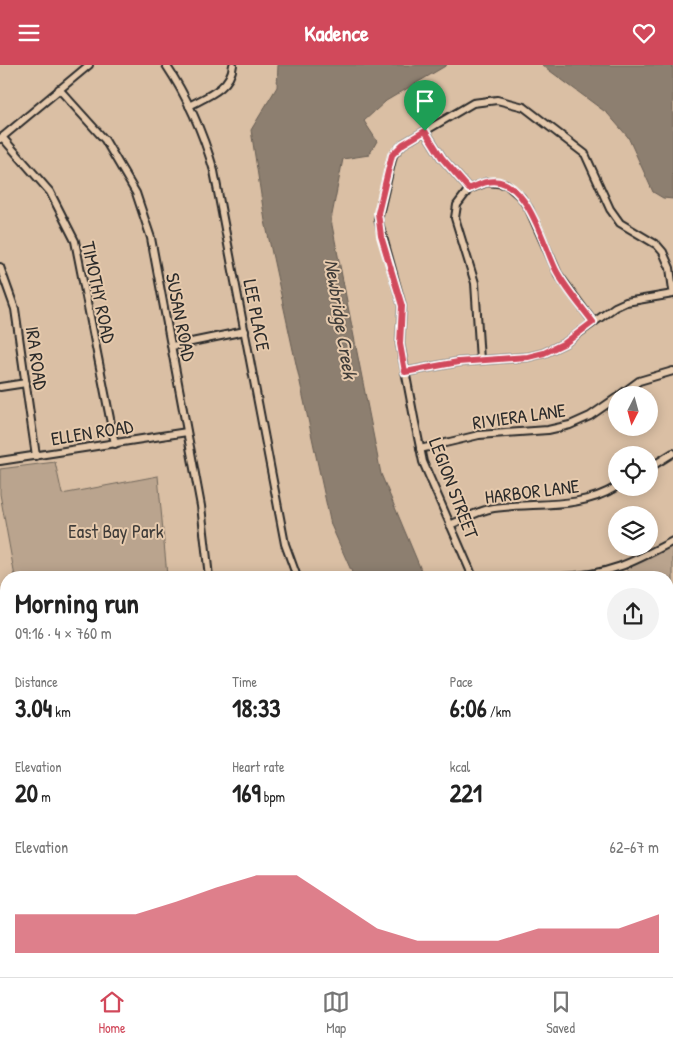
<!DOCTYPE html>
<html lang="en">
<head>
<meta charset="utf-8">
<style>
	body { margin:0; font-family:"Patrick Hand",sans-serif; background:#f2f2f2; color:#222; height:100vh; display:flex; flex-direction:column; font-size:19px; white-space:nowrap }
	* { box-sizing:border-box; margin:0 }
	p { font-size:16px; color:#767676 }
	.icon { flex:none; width:28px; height:28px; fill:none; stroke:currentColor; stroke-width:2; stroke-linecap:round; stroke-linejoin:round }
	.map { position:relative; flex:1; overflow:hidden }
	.side { position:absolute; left:0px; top:506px; width:674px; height:406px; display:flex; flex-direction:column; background:#fff; border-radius:20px 20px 0 0; box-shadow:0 2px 12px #0003 }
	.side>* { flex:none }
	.needle { width:32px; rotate:186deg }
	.tools { position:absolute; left:608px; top:321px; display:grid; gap:10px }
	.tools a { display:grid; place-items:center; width:50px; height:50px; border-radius:50%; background:#fff; box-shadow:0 2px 12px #0003; font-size:25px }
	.pin { position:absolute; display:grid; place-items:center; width:42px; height:42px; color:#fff; margin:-51px -21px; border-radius:50% 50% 50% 0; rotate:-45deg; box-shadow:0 0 5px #0007 }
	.pin .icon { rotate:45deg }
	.round { display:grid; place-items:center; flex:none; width:52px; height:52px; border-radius:26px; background:#f2f2f2 }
	.head { display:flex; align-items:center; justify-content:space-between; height:85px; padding:0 15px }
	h1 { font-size:28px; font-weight:800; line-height:38px }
	.stats { display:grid; grid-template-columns:repeat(3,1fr); gap:8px; height:85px; padding:5px 15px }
	.stats div { display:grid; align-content:center }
	.stats b { font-size:25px; font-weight:800 }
	.stats small { font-size:14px; font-weight:400 }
	.stats p { font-size:14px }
	.chart { height:140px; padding:10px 15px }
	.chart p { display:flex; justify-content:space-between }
	.chart svg { width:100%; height:90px; margin-top:5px; fill:#d1495b; opacity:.7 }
	header { display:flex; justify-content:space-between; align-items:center; height:65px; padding:0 15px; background:#d1495b; color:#fff; font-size:22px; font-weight:800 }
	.tabs { display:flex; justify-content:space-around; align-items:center; height:70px; border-top:1px solid #e0e0e0; background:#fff; font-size:14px; color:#767676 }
	.tabs a { display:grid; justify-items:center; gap:2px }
	.tabs .current { color:#d1495b }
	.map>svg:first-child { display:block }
	.built { fill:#cab199 }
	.green { fill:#baa48e; stroke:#72685c }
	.water { fill:#8d7f6f; stroke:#665d54 }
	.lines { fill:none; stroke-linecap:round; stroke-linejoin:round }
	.minor-casing { stroke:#2b2b2b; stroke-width:10 }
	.minor { stroke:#e5c9ac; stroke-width:6 }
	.route-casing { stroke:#fff; stroke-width:10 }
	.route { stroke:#d1495b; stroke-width:6 }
	.labels { text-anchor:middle; stroke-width:4; stroke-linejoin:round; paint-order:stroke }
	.street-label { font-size:19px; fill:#2b2b2b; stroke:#e5c9ac }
	.park-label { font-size:19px; fill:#403d3a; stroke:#e5c9ac }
	.water-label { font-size:20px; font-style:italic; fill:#3f3c39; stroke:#e5c9ac }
</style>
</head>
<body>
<header><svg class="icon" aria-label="menu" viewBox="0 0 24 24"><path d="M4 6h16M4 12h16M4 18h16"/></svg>Kadence<svg class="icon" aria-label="heart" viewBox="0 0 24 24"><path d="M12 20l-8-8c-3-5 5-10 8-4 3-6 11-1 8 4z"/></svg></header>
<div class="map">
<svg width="673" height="912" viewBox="0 0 673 912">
	<rect width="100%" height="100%" fill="#dabfa4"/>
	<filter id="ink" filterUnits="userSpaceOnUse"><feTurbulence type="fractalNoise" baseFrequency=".02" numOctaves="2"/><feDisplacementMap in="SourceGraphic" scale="10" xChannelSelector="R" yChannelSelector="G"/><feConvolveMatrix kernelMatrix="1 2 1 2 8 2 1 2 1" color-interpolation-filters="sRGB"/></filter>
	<g filter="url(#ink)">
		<!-- built -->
		<g class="built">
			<path d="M668,843H673V912H588V906H668Z"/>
			<path d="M75,906H349V912H74Z"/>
		</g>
		<!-- green -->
		<g class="green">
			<path d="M55,397L62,429L158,411L167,511L15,512L0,429V404Z"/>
			<path d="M673,477V578H668V512H631L625,502Z"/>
		</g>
		<!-- water -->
		<g class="water">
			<path d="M278,0H447L386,36L364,56L377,76L369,90L343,94L331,155L381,409L424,512H354L331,460L265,156L251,65L277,22Z"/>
			<path d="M542,0H673V134L663,133L653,127L628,72L608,49Z"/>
			<path d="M406,906H466L467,912H406Z"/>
		</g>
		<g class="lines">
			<!-- minor casing -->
			<g class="minor-casing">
				<g id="minor">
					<path d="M166,0C188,33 203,68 214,106L285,479L297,512"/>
					<path d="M59,24L105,75L136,128L151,173L201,441L209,512"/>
					<path d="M189,41C208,31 231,23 233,0"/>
					<path d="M425,66L442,93L469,124"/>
					<path d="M2,72L50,127L75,176L115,379"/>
					<path d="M0,74L89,0"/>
					<path d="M0,202L15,244L36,391"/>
					<path d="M172,281L245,266"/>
					<path d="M480,295L475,218L455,153L457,140L469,124L487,117L506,119L521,132L529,144L558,209L593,257"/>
					<path d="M405,307L458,297L528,292L544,288L565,278L615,242L626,237L673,229"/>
					<path d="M0,322L26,318"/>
					<path d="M620,330L639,316L673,306"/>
					<path d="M420,384L479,370L548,365L570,360L590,351L616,333"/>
					<path d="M0,396L187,367"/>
					<path d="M649,403L673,388"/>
					<path d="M450,460C464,454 479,445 494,443C535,437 579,445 616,422"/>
					<path d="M473,512L423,397L415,358L400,279L402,241L378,154L393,90L403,79L473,38L497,35L524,42L585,89L610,144L620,158L657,180L663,187L670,203L673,225"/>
					<path d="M561,512C609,510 632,498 673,476"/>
					<path d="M669,580L673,647"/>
					<path d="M0,595L6,612"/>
					<path d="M0,808L6,807"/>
					<path d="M668,812H673"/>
					<path d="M70,912V906"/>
					<path d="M354,912V906"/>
					<path d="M518,912L519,906"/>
				</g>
			</g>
			<!-- minor -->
			<use href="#minor" class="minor"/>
		</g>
	</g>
	<g class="lines" filter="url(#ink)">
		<!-- route casing -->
		<g class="route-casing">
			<path id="route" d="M425,66L442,93L469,124C474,122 481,118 487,117C527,108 543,181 557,207C567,225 581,241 593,257L565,278L544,288L528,292L458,297L405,307L400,279L402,241L381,171L378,148L392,90L403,79Z"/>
		</g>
		<!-- route -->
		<use href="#route" class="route"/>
	</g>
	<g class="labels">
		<!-- street labels -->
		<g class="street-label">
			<text transform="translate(99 227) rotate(78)" y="7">TIMOTHY ROAD</text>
			<text transform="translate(257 250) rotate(79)" y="7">LEE PLACE</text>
			<text transform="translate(181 252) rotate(79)" y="7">SUSAN ROAD</text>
			<text transform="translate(37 293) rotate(82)" y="7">IRA ROAD</text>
			<text transform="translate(519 351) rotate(-8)" y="7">RIVIERA LANE</text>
			<text transform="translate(92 367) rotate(-9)" y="7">ELLEN ROAD</text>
			<text transform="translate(454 423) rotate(69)" y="7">LEGION STREET</text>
			<text transform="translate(532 426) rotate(-7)" y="7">HARBOR LANE</text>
		</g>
		<!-- park labels -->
		<g class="park-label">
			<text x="116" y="473">East Bay Park</text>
		</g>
		<!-- water labels -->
		<g class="water-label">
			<text transform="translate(341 254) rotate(81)" y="7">Newbridge Creek</text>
		</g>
	</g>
</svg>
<div class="tools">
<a><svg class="needle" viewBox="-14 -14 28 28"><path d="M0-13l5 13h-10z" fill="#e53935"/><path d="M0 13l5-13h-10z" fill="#767676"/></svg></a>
<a><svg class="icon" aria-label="locate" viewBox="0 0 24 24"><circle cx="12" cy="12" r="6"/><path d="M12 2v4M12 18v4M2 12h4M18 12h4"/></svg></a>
<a><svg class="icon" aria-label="layers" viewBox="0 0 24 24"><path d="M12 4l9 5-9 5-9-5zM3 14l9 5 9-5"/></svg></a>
</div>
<div class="pin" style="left:425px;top:66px;background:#1e9e55"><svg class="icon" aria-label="arrive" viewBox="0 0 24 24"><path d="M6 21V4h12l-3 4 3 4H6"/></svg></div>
<section class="side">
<div class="head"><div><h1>Morning run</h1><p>09:16 · 4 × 760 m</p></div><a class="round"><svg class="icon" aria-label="share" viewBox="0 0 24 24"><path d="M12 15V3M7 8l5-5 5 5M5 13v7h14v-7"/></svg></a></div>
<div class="stats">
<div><p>Distance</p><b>3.04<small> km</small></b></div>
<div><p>Time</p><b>18:33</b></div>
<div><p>Pace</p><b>6:06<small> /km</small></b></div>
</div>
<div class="stats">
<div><p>Elevation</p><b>20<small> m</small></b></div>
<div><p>Heart rate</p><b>169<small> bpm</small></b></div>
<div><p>kcal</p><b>221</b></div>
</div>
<div class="chart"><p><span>Elevation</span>62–67 m</p>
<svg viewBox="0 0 160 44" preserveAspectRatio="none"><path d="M0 44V25L10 25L20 25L30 25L40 19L50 12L60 6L70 6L80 19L90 32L100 38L110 38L120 38L130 32L140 32L150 32L160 25V44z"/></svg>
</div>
</section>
</div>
<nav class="tabs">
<a class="current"><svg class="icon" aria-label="home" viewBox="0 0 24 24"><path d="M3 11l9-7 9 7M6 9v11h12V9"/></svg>Home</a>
<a><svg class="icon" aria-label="map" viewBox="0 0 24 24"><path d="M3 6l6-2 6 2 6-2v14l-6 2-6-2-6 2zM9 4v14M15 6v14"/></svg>Map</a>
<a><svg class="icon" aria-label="saved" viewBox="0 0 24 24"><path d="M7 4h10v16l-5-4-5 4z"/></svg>Saved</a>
</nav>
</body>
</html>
